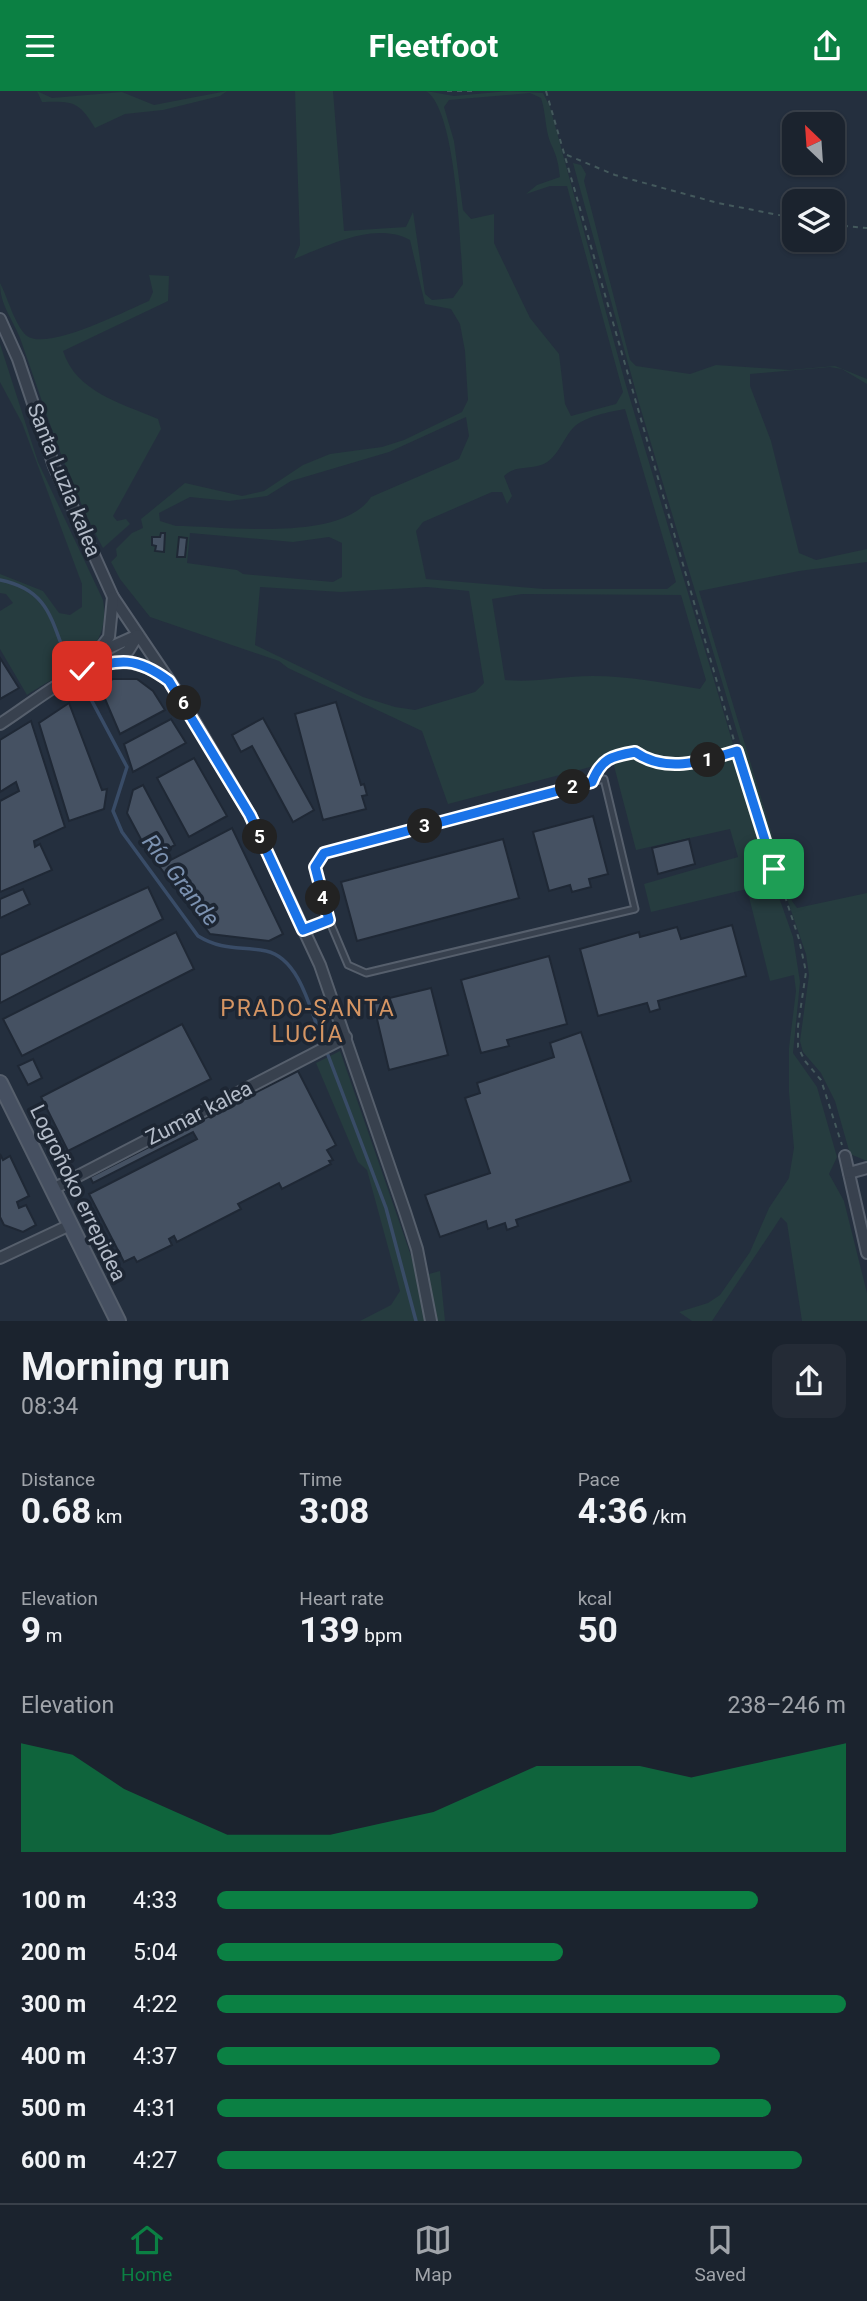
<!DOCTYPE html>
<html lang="en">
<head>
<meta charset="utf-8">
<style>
	body { margin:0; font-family:Roboto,sans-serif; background:#242b36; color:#f1f3f6; height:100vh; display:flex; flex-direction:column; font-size:26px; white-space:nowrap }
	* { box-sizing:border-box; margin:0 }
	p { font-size:23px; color:#a0a4aa }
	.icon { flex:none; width:38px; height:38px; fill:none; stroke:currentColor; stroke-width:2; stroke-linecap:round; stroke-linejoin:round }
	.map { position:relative; height:1230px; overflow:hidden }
	.drawer { display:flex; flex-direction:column; background:#1b232e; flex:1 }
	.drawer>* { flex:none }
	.needle { width:46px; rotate:335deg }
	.controls { position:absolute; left:782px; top:21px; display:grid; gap:14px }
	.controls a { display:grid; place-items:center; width:63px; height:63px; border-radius:14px; background:#1b232e; box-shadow:0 2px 5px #0004,0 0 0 2px #39404a; font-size:35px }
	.pin { position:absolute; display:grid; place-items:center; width:60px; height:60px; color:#fff; margin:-30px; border-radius:14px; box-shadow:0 4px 10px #0006 }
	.km { position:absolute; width:35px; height:35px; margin:-18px; border-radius:50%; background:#222; color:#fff; font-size:19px; line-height:35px; text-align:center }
	.round { display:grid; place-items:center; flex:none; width:74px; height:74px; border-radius:14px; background:#242b36 }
	.headline { display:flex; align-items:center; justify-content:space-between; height:119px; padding:0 21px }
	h1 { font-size:38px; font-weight:700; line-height:52px }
	.metrics { display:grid; grid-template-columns:repeat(3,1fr); gap:10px; height:119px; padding:7px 21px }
	.metrics div { display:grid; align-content:center }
	.metrics b { font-size:35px; font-weight:700 }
	.metrics small { font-size:19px; font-weight:400 }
	.metrics p { font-size:19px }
	.chart { height:196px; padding:14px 21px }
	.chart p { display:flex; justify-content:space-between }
	.chart svg { width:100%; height:126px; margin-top:7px; fill:#0b8043; opacity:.7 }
	ul { padding:0 21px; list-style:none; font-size:23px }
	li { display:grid; grid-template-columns:112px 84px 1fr; align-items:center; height:52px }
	li i { height:18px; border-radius:9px; background:#0b8043 }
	header { display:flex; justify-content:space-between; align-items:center; height:91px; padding:0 21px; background:#0b8043; color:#fff; font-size:32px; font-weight:700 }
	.menu { display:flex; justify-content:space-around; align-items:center; height:98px; border-top:2px solid #39404a; background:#1b232e; font-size:19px; color:#a0a4aa }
	.menu a { display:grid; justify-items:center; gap:4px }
	.menu .active { color:#0b8043 }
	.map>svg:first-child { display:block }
	.green { fill:#263c3f; fill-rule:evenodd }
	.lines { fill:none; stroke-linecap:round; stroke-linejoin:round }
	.stream { stroke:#394c67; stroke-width:3.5 }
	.building { fill:#455162; stroke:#1f2835; stroke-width:2 }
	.lane-casing { stroke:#565f6c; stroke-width:9 }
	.street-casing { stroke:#565f6c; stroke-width:14 }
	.secondary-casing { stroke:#565f6c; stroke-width:18 }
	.path { stroke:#44595c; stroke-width:2; stroke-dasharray:5 5; stroke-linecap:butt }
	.lane { stroke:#38414e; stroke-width:5 }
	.street { stroke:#38414e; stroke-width:10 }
	.secondary { stroke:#465061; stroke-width:14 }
	.route-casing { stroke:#fff; stroke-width:14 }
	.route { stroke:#1a73e8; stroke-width:9 }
	.labels { text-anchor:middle; stroke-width:7; stroke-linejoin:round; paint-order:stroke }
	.street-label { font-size:21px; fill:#b4bcc9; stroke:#1d2633 }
	.water-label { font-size:23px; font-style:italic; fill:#7c92b1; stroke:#1d2633 }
	.neighbourhood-label { font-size:23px; letter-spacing:2px; fill:#d59563; stroke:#1d2633 }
</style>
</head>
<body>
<header><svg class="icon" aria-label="menu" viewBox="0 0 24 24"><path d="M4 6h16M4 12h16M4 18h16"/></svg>Fleetfoot<svg class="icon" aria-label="share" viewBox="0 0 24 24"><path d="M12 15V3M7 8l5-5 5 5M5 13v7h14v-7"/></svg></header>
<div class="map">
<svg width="867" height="1230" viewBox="0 0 867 1230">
	<rect width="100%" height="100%" fill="#242f3e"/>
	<!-- green -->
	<g class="green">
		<path d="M37,0L52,7L122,1L154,14L227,0L220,5L163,19L125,23L95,37C79,10 73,10 42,11Z"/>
		<path d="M295,0H333L344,140L406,136L413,121L425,203L432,209L453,207L463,193C460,154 457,20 426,0L454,5L509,0L543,2L550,16L625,291L733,653L730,659C697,666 664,678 634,658L608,663L594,675L448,713L422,640L288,577L279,570L150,526L120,488L111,471L117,465L116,458L132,442L143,437L141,428L185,392L242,405L264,400L303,374L330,363L382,356L404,349L462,321L468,309L465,260L460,233L451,218L425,213L410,149C375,130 328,155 294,168L300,154ZM530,2L541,7C546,21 545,40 551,53C557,66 558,70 560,86L537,94L526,103L550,95H567L623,301L616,313L571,325L565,313L559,263L530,227L494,152V123L471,128L463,119L454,50L444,16L449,9ZM625,318L676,491L667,498H544L426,488L416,440L423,431L492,401H502L507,413L512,405L504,385C515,374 527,379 541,374C557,369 562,349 573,337C585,325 609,321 625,318ZM466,326L469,345L459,368L371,406C341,452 225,435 176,435L160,430L159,422L190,406L229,410L267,405L291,390L389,361ZM190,442L293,451L329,446L342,452V486L333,491L243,483L237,479L187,472ZM260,496L341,501L427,496L469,500L484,592L475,601L415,619L395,616L363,606L255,554ZM522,503L681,504L706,589L700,598C664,592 629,585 592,585C562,585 535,592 505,589L492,508Z"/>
		<path d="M573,72L581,74L586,83L584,90L630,269L636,275L690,283L716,274L790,279L835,275L867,288V293L842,278L830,276L750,283V295L771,350L799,462L816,469L867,458V471L799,480L699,500L792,810L797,817L867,802V1070L850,1063L835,1010L821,982L803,961L800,950L809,884L806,863L785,802L639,312Z"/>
		<path d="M149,184L169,185L168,210L63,260C76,301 121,312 158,328L161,338L113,425L117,430L126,428L130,433L103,457C67,391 45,317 20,247C12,227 0,214 0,192C8,207 15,235 27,245C48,260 125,220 149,210L153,201Z"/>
		<path d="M0,253L38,371L103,509C112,563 66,579 27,604L0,558V520L13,512L6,503L0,502V483L43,500L59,522L70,524L82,516V493L22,332L0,291Z"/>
		<path d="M636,664C664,686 697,672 727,665L737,673L742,684L757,744L793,846L800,891L793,962L817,996L837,1066L829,1083L844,1110L867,1202V1230H802L787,1132L781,1126L712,1230H692L679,1221L708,1212L720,1204L750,1161L769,1117L789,1087L794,1057L789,1001V957L796,900L794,884L770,890L747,798L651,821L644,793L738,766L730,738L636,759L613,671L603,673L609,669Z"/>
		<path d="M340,960L418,1185L427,1230H360L391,1214L400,1200L367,1079L358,1071L316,972Z"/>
		<path d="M440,1180L445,1230H436L429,1183Z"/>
	</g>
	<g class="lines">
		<!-- stream -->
		<g class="stream">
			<path d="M0,489C50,499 51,530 68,571"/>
			<path d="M85,597L127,676L113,720L122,741L198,845C223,860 239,855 266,860C300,867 311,921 322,949"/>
			<path d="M328,964L386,1117L416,1230"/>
		</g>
	</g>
	<!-- building -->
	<g class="building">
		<path d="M161,442H165L164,461L155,460L156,455L152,454V446H160Z"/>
		<path d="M179,446L187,447L185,466H177Z"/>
		<path d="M0,567L19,597L0,608Z"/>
		<path d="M113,588H137L153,600L165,619L120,643L99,594Z"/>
		<path d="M336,611L361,694L364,693L367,704L362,705L366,718L323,729L295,623Z"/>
		<path d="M69,612L102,699L107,698L104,718L69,730L39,632Z"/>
		<path d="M263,627L314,719L293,731L252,655L241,661L232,644Z"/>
		<path d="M171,628L186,652L133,681L124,653Z"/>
		<path d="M31,630L65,736L34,750L35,756L40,753L52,779L0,801V710L19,700L16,691L0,701V649Z"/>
		<path d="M194,667L227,725L189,746L157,687Z"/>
		<path d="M143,694L175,754L151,767L127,722L133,699Z"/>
		<path d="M593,725L608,783L589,788L591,796L572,801L570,794L549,800L533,741Z"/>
		<path d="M232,737L283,843L269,850L210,843L159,775Z"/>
		<path d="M503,748L519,807L357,850L341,791Z"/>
		<path d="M689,748L695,773L658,783L652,757Z"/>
		<path d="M148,796L163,828L0,912V864Z"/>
		<path d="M23,798L30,813L0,827V808Z"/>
		<path d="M732,834L746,885L658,910L660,918L650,921L647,912L598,925L580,858L639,841L640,846L677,836L681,848Z"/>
		<path d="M176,841L194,878L22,965L3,928Z"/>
		<path d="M549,865L567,933L507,949L509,955L481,962L461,889Z"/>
		<path d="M431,897L448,964L389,979L373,911Z"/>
		<path d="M182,933L211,988L68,1060L41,1006Z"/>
		<path d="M581,941L631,1090L516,1129L518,1135L507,1139L505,1132L488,1138L486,1130L440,1146L425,1104L490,1082L465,1007L480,1002L477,992L554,966L550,952Z"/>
		<path d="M33,968L42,987L28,994L18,975Z"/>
		<path d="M298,980L336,1054L327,1059L333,1069L329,1070L331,1073L282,1098L279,1092L238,1113L241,1118L177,1151L174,1145L169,1148L172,1154L137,1171L134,1166L124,1171L89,1103L197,1048L193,1041L93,1092L90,1086Z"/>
		<path d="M0,1063L3,1069L10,1065L29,1105L17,1111L19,1117L26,1114L36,1134L23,1141L4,1134L0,1126Z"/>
	</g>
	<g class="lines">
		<!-- lane casing -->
		<g class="lane-casing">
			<path id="lane" d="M304,839L329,829L315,776L324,762L604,688L635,818L366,882L348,874L329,829"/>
		</g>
		<!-- street casing -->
		<g class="street-casing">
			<g id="street">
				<path d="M0,228L18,268L54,375L113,506L179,604L250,724L320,874L405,1121L417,1158L431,1230"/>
				<path d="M102,560L138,544"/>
				<path d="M114,568L128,560L138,544"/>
				<path d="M84,578L109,546L113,506"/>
				<path d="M0,633C46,604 108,544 162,585"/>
				<path d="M845,1065L867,1162"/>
				<path d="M849,1082L867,1077"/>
				<path d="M53,1098L346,946"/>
				<path d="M0,1167L70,1134"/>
			</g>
		</g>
		<!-- secondary casing -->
		<g class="secondary-casing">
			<path id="secondary" d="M0,992L118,1230"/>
		</g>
		<!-- path -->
		<g class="path">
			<path d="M447,0H475"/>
			<path d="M546,0L737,660L799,848L806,881L798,935V956L805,970L821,989L842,1054"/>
			<path d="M567,64L615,84L718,112L794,127"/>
			<path d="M833,134L867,137"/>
			<path d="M596,681L610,665L635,661C666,682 703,671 736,661"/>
		</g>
		<!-- lane -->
		<use href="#lane" class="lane"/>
		<!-- street -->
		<use href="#street" class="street"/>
		<!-- secondary -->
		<use href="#secondary" class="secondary"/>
	</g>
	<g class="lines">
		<!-- route casing -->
		<g class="route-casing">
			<path id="route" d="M82,580C119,567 137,566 169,590L250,724L303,839L329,829L315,776L324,762L592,691C601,668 611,665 635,661C666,683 704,670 737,660L774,778"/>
		</g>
		<!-- route -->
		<use href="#route" class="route"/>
	</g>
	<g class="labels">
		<!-- street labels -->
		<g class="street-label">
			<text transform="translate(64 389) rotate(68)" y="7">Santa Luzia kalea</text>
			<text transform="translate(199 1022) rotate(-27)" y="7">Zumar kalea</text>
			<text transform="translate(78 1102) rotate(64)" y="7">Logroñoko errepidea</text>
		</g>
		<!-- water labels -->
		<g class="water-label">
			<text transform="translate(181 789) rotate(52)" y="8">Río Grande</text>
		</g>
		<!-- neighbourhood labels -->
		<g class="neighbourhood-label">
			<text x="308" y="925">PRADO-SANTA<tspan x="308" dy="26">LUCÍA</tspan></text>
		</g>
	</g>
</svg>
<div class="controls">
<a><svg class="needle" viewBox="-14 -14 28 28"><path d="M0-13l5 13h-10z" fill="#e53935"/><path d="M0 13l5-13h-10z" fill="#a0a4aa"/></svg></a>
<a><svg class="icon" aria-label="layers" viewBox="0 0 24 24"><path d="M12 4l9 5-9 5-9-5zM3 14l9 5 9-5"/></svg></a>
</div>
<div class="pin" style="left:774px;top:778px;background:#1e9e55"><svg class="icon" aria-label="arrive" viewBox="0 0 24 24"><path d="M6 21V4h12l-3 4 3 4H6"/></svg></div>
<div class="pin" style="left:82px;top:580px;background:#d93025"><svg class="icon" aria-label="check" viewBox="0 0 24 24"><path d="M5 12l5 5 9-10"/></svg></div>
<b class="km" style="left:708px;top:669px">1</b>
<b class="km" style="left:573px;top:696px">2</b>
<b class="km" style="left:425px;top:735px">3</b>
<b class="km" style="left:323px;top:807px">4</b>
<b class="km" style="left:260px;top:746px">5</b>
<b class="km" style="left:184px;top:612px">6</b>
</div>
<section class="drawer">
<div class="headline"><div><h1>Morning run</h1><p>08:34</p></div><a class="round"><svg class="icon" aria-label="share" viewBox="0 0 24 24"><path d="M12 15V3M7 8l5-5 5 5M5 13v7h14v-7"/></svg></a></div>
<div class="metrics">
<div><p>Distance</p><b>0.68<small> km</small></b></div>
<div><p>Time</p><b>3:08</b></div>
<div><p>Pace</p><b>4:36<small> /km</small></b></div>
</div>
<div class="metrics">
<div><p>Elevation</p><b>9<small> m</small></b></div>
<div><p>Heart rate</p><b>139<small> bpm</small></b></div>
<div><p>kcal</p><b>50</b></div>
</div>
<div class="chart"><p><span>Elevation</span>238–246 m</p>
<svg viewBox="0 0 160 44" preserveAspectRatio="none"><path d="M0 44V6L10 10L20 22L30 30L40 38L50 38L60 38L70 34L80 30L90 22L100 14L110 14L120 14L130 18L140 14L150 10L160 6V44z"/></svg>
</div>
<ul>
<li><b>100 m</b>4:33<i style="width:86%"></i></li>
<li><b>200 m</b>5:04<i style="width:55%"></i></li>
<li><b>300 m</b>4:22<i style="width:100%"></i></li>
<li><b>400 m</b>4:37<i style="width:80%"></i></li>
<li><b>500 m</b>4:31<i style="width:88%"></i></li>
<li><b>600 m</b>4:27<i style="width:93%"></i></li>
</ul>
</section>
<nav class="menu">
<a class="active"><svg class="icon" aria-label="home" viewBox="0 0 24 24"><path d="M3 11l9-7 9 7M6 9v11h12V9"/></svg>Home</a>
<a><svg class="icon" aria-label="map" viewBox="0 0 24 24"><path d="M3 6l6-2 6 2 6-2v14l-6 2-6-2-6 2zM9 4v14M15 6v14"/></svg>Map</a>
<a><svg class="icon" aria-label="saved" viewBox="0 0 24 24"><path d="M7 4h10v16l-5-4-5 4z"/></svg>Saved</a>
</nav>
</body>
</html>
